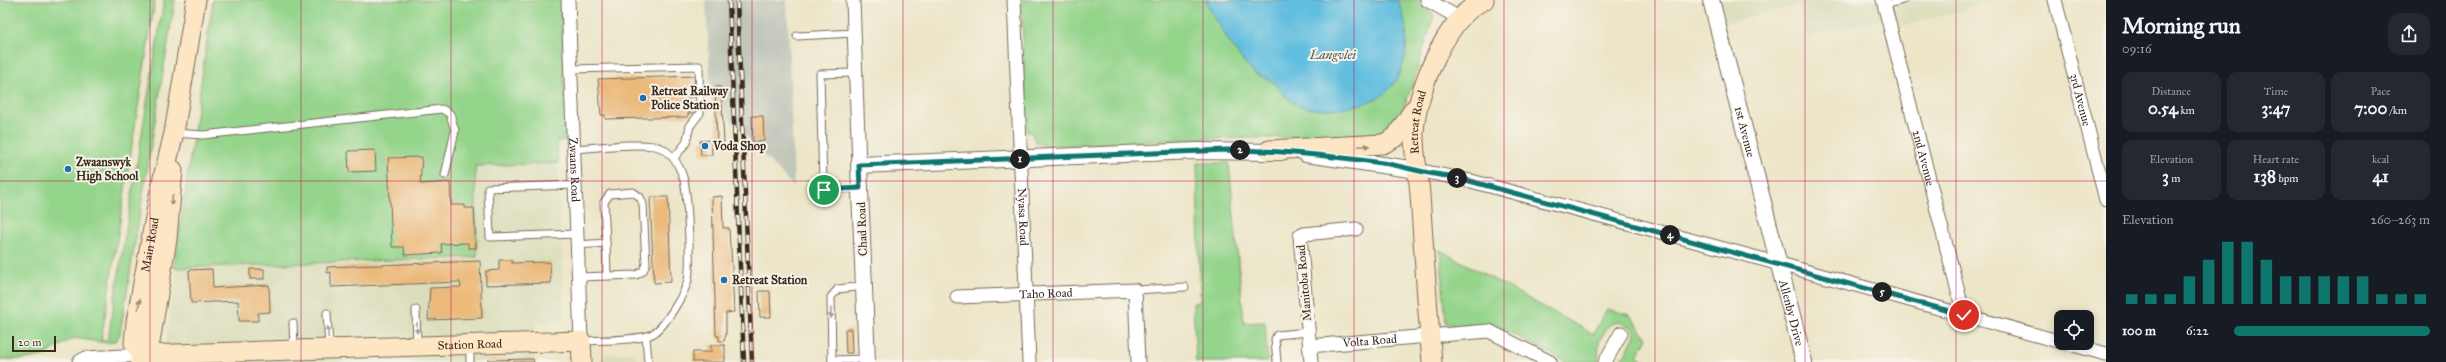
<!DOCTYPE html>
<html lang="en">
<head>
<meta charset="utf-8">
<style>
	body { margin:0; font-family:"IM FELL Great Primer",serif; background:#242831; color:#f1f3f6; height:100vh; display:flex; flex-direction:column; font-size:15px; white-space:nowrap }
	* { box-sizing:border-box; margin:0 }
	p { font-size:13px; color:#9ea1a6 }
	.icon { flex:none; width:22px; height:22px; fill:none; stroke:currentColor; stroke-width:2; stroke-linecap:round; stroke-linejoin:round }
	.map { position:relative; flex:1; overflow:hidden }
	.drawer { display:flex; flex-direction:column; background:#171b24; width:340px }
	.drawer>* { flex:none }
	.fabs { position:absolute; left:2054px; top:310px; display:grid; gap:8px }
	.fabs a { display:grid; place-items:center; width:40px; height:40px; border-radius:8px; background:#171b24; box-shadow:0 2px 10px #0003; font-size:20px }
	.scale { position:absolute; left:12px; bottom:10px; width:44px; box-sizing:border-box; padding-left:4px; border:2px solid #3b2a1e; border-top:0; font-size:11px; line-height:14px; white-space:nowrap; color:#3b2a1e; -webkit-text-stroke:3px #f7f3e8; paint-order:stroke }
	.pin { position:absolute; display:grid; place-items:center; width:34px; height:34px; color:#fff; margin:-17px; border:2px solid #fff; border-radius:50%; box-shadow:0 1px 4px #0007 }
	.km { position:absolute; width:20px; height:20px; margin:-10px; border-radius:50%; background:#222; color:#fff; font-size:11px; line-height:20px; text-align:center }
	.round { display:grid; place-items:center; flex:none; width:42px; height:42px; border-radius:12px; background:#242831 }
	.summary { display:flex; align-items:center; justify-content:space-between; height:68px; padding:0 16px }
	h1 { font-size:22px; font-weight:800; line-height:30px }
	.stats { display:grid; grid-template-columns:repeat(3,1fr); gap:6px; height:68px; padding:4px 16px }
	.stats div { display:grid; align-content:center; border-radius:10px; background:#242831; text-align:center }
	.stats b { font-size:17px; font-weight:800 }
	.stats small { font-size:11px; font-weight:400 }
	.stats p { font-size:11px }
	.chart { height:112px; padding:8px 16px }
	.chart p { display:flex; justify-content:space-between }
	.chart svg { width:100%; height:72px; margin-top:4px; stroke:#0f766e; stroke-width:6 }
	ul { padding:0 16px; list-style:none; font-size:13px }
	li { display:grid; grid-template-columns:64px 48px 1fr; align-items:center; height:30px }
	li i { height:10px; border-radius:5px; background:#0f766e }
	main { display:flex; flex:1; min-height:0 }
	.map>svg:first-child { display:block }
	.built { fill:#dbdebc }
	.industrial { fill:#c1c6b9 }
	.green { fill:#94d48b; stroke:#687f54 }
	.water { fill:#60bedf; stroke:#4e747e }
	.building { fill:#ebb97a }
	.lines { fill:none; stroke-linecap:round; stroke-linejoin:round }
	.service-casing { stroke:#796b59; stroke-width:9 }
	.minor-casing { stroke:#796b59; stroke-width:15 }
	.tertiary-casing { stroke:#796b59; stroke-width:18 }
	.secondary-casing { stroke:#796b59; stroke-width:21 }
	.service { stroke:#fff; stroke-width:7 }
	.minor { stroke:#fff; stroke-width:13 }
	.tertiary { stroke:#fff; stroke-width:16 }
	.secondary { stroke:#fce6c4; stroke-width:19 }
	.rail-casing { stroke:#3b2a1e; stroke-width:4.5 }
	.rail { stroke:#f7f3e8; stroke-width:3; stroke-dasharray:9; stroke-linecap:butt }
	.oneway { fill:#9c8871 }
	.oneway2 { fill:#a79f9a }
	.route-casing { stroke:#fff; stroke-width:8 }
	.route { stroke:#0f766e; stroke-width:5 }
	.grid { fill:none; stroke:#c2185b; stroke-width:1; stroke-opacity:0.55 }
	.poi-dot { fill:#1f6fb2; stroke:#f7f3e8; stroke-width:1.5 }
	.labels { text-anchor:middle; stroke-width:4; stroke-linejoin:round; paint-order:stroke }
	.poi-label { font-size:12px; font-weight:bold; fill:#3b2a1e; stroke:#f7f3e8; text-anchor:start }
	.street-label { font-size:12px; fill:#3b2a1e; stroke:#f7f3e8 }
	.water-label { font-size:13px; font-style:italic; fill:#465658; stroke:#f7f3e8 }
</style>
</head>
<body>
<main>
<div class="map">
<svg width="2106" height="362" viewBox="0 0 2106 362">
	<rect width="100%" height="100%" fill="#f7f3e8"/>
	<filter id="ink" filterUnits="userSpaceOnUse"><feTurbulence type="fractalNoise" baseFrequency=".025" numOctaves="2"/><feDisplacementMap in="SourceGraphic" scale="8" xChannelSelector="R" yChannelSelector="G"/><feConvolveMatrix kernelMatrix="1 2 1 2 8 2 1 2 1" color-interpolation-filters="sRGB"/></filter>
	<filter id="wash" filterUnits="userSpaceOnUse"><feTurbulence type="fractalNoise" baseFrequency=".012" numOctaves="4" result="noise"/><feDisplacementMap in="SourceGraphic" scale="16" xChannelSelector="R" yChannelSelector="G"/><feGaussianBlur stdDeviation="0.9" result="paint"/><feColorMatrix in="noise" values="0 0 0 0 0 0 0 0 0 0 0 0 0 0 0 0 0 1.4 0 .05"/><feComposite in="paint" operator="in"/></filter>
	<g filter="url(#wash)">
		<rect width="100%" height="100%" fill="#ece5c7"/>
		<!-- built -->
		<g class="built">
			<path d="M1711,0H2001L1891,29L1888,18L1807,37L1799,5L1718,25Z"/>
			<path d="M558,163L564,316L559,322L535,323L536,362H162L178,268L477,257L475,166Z"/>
			<path d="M635,353L636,362H598L606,354Z"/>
		</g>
		<!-- industrial -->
		<path class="industrial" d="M706,0H787L794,187L711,99Z"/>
		<!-- green -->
		<g class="green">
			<path d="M0,0H155L101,341L108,339L164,0H175L120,334L116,341L107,343L73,338L42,356L24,359H0Z"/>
			<path d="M213,0H561L566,140L557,141L558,163L475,166L477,257L174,268Z"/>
			<path d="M1021,0H1421L1425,8L1434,15C1426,38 1407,113 1392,128C1385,134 1377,136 1369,136L1197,139L1046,146L1036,142L1031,132H1027Z"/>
			<path d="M1197,163H1229L1244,323L1265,322L1268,362H1196L1193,303L1200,302Z"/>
			<path d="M1440,250L1593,334L1607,309L1630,315L1647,338L1637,356L1648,362H1617L1626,353L1635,335L1632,327L1618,322L1609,325L1599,341L1598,362H1567L1493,324L1456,326L1446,323Z"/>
		</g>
		<!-- water -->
		<path class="water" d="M1205,0H1398C1413,32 1410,85 1372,101C1363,104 1354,106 1345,107C1331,110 1313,110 1300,106C1287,102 1282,90 1273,82C1268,77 1259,78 1254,73C1233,52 1220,26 1205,0Z"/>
		<g id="blocks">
			<!-- building -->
			<g class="building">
				<path d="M694,76L695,97H688L689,104H695V113H688V117L605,119V115H601L598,79Z"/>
				<path d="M715,87H721L724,142H717Z"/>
				<path d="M752,116H763L764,141L753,142Z"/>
				<path d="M711,140L712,155H701L700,141Z"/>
				<path d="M375,150L376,171L349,172L348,151Z"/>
				<path d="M422,157L420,184L450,182L451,205H465V208H474L476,248H468V243L441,244L442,253L405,255L404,247H392L388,158Z"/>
				<path d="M722,196L723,228H729L730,248H731L734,312L726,313V335L724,341H719V336H716L712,197Z"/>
				<path d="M650,197H668L671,282L654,283Z"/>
				<path d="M499,260H512V263L550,262L551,283L486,285V271L499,270Z"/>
				<path d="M480,261L482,318L428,320L430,288L461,287L460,282L331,287V272L327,273V267Z"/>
				<path d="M212,269L213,288L269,285L270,312L258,313V321H239L238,301L191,303L189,270Z"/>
				<rect x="250" y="269" width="14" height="10"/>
				<path d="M759,291H770L771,317H760Z"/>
				<path d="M845,329H851L852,353H846Z"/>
				<path d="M711,345H725V362H693V352H711Z"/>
				<path d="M533,359L534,362H488V360Z"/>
			</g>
		</g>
	</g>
	<g filter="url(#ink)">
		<use href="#blocks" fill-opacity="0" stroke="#796b59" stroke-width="1"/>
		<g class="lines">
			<!-- service casing -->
			<g class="service-casing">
				<g id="service">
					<path d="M1885,5L1903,0"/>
					<path d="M797,36L854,33"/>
					<path d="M570,69L699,66L700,113L690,126L686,143L674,158"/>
					<path d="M855,73L820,74L823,183L824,190L860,188"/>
					<path d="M175,133L203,135L442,109L450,114L455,131L445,175"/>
					<path d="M574,149C592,148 647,141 661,148C673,154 679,165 683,177C688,192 691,264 688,280C685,293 665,326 654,333C643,341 597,340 582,341"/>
					<path d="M575,185L488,188L490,237L577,234"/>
					<path d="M606,243L607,276"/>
					<path d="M577,245L606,243L604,202L610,194L633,192L640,197L643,204L646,264L643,271L636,275L579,277"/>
					<path d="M1135,290L1185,287"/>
					<path d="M416,310L417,345"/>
					<path d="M327,313L329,348"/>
					<path d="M293,323L294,349"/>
					<path d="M646,337L648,362"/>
					<path d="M470,345V362"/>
					<path d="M832,360L867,359"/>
					<path d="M832,362L831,297L838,289L864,286"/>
					<path d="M1277,362L1275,339L1277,335L1308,332"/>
				</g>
			</g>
			<!-- minor casing -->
			<g class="minor-casing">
				<g id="minor">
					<path id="s1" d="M568,0L581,341"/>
					<path d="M853,0L859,165"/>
					<path id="s2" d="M1014,0L1029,362"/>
					<path d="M1427,0L1459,18"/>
					<path id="s3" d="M1883,0L1964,315"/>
					<path id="s4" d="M2055,0L2106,200"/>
					<path d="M1417,170L1471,181L1780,264L2061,342"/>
					<path id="s5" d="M957,297L1135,290L1138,362"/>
					<path d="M2066,343L2106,354"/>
					<path id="s6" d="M1309,346L1489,331L1550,362"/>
					<path d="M79,362L86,358L142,355"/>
					<path d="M1311,362L1300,236L1304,234L1356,229"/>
					<path d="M1605,362L1621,333"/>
				</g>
			</g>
			<!-- tertiary casing -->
			<g class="tertiary-casing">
				<g id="tertiary">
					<path id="s7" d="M1711,0L1804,362"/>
					<path d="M1306,154L1417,170"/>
					<path d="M867,362L859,165L1196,151L1281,152"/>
				</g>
			</g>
			<!-- secondary casing -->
			<g class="secondary-casing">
				<g id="secondary">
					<path d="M1269,150L1383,144L1396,137L1414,109"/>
					<path id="s8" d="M142,355L581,341L582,362"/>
					<path id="s9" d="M142,355L134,343L136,322L160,190L174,133L196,0"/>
					<path d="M140,362L142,355L150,342L167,239L173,170"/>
					<path id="s10" d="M1432,362C1427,306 1424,251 1420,195C1419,174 1413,153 1414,132C1416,92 1446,17 1484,0"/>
				</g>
			</g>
			<!-- service -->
			<use href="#service" class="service"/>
			<!-- minor -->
			<use href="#minor" class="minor"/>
			<!-- tertiary -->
			<use href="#tertiary" class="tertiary"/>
			<!-- secondary -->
			<use href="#secondary" class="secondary"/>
			<!-- rail casing -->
			<g class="rail-casing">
				<g id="rail">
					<path d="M729,0L744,362"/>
					<path d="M737,0L752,362"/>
				</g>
			</g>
			<!-- rail -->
			<use href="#rail" class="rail"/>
		</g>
		<!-- one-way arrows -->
		<defs><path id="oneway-solid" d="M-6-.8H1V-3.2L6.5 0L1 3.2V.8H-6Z"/></defs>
		<g class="oneway">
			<use href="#oneway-solid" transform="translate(1364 146) rotate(-3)"/>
			<use href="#oneway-solid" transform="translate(172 200) rotate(97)"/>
			<use href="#oneway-solid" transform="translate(139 304) rotate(-80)"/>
		</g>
		<g class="oneway2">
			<use href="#oneway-solid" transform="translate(831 313) rotate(88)"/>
			<use href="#oneway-solid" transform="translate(417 328) rotate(88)"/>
			<use href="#oneway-solid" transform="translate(328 332) rotate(-93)"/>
		</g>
	</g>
	<g class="lines" filter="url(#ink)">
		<!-- route casing -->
		<g class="route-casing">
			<path id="route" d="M824,190L860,188L859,165L1227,150C1279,150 1331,156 1382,163C1405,166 1427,175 1451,176L1964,315"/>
		</g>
		<!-- route -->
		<use href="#route" class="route"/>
	</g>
	<!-- grid -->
	<path class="grid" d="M150,0V362M301,0V362M451,0V362M602,0V362M752,0V362M903,0V362M1053,0V362M1203,0V362M1354,0V362M1504,0V362M1655,0V362M1805,0V362M1956,0V362M0,181H2106"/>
	<!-- markers -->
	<g class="poi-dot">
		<circle cx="643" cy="98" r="4"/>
		<circle cx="705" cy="146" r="4"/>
		<circle cx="68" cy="169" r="4"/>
		<circle cx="724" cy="280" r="4"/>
	</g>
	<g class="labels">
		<!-- poi labels -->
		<g class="poi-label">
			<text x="651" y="95">Retreat Railway<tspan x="651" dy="14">Police Station</tspan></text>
			<text x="713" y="150">Voda Shop</text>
			<text x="76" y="166">Zwaanswyk<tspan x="76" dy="14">High School</tspan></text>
			<text x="732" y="284">Retreat Station</text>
		</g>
		<!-- street labels -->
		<g class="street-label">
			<text dy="4" stroke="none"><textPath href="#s4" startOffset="103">3rd Avenue</textPath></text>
			<text dy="4" stroke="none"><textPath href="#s10" startOffset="241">Retreat Road</textPath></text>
			<text dy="4" stroke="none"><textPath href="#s7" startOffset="136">1st Avenue</textPath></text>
			<text dy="4" stroke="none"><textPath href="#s3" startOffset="163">2nd Avenue</textPath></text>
			<text dy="4" stroke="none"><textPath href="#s1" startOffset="170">Zwaans Road</textPath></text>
			<text dy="4" stroke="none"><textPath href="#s2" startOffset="217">Nyasa Road</textPath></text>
			<text transform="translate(862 229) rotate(-92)" y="4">Chad Road</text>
			<text dy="4" stroke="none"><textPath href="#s9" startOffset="114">Main Road</textPath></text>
			<text transform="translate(1304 283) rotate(-95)" y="4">Manitoba Road</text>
			<text dy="4" stroke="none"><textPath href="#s5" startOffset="89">Taho Road</textPath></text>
			<text dy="4" stroke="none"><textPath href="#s7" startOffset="323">Allenby Drive</textPath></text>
			<text dy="4" stroke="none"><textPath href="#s6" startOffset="61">Volta Road</textPath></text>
			<text dy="4" stroke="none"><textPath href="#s8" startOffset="328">Station Road</textPath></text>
		</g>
		<!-- water labels -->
		<g class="water-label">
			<text x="1333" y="59">Langvlei</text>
		</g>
	</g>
</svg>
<div class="fabs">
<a><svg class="icon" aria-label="locate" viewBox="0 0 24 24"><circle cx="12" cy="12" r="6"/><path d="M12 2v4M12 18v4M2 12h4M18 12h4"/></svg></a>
</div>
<div class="scale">20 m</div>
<div class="pin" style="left:824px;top:190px;background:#1e9e55"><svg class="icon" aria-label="arrive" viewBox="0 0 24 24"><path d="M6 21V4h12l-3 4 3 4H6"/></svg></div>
<div class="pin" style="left:1964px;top:315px;background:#d93025"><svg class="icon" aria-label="check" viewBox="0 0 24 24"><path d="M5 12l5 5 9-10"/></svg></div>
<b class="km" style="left:1020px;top:159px">1</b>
<b class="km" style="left:1240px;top:150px">2</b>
<b class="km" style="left:1457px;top:178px">3</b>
<b class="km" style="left:1670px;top:235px">4</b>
<b class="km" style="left:1882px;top:292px">5</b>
</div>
<section class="drawer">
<div class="summary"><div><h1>Morning run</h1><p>09:16</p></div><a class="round"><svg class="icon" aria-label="share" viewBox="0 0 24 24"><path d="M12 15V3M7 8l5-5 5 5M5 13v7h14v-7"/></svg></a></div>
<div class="stats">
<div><p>Distance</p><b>0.54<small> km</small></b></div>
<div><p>Time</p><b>3:47</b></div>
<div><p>Pace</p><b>7:00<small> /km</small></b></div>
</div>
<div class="stats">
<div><p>Elevation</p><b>3<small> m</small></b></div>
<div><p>Heart rate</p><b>138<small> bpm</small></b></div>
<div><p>kcal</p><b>41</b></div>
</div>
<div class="chart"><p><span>Elevation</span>260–263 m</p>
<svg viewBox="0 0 160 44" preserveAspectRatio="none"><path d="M5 44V38M15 44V38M25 44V38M35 44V27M45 44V17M55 44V6M65 44V6M75 44V17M85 44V27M95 44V27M105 44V27M115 44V27M125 44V27M135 44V38M145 44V38M155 44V38"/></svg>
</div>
<ul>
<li><b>100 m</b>6:22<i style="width:100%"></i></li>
</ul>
</section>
</main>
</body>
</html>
